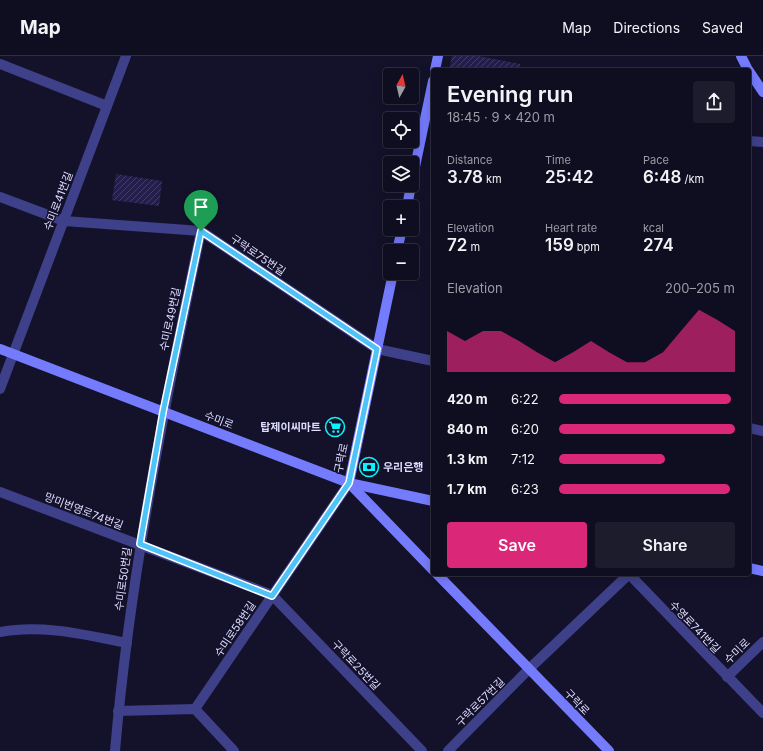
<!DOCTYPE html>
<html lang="en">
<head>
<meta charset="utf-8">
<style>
	body { margin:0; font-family:Inter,"Noto Sans KR",sans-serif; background:#1d1c2d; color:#f1f3f6; height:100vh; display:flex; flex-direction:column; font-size:15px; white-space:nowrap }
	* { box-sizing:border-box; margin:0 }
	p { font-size:13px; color:#9b9ca5 }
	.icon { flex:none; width:22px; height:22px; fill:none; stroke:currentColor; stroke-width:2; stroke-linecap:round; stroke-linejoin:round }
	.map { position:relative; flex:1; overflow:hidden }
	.drawer { position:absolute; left:431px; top:12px; width:320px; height:508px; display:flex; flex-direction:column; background:#0f0e20; border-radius:4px; box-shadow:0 2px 10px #0003,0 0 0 1px #2f2e3e }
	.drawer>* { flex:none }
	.needle { width:26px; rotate:8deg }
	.controls { position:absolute; left:383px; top:12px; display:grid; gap:8px }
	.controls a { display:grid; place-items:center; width:36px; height:36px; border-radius:4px; background:#0f0e20; box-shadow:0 2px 10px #0003,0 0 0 1px #2f2e3e; font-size:20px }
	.pin { position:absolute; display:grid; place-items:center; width:34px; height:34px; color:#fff; margin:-41px -17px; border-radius:50% 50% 50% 0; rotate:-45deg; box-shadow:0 0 4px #0007 }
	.pin .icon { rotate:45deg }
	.round { display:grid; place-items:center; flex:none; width:42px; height:42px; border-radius:4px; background:#1d1c2d }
	.headline { display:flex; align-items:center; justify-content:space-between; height:68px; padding:0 16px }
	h1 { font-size:22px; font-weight:600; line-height:30px }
	.stats { display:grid; grid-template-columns:repeat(3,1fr); gap:6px; height:68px; padding:4px 16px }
	.stats div { display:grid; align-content:center }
	.stats b { font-size:17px; font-weight:600 }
	.stats small { font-size:11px; font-weight:400 }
	.stats p { font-size:11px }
	.chart { height:112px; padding:8px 16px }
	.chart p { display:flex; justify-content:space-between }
	.chart svg { width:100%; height:72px; margin-top:4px; fill:#db2777; opacity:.7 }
	.primary-button { display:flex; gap:8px; margin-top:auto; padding:8px 16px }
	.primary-button a { flex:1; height:46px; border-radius:4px; background:#db2777; color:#fff; font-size:16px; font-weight:600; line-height:46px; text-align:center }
	.primary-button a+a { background:#1d1c2d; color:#f1f3f6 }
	ul { padding:0 16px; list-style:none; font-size:13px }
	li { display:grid; grid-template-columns:64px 48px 1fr; align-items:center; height:30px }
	li i { height:10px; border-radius:5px; background:#db2777 }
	header { display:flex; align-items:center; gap:24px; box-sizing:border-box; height:56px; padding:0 20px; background:#0f0e20; border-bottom:1px solid #2f2e3e }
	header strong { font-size:19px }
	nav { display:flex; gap:22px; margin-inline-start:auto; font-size:14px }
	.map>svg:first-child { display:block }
	.building { fill:url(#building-hatch) }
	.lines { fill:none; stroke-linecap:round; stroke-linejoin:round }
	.street { stroke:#3e4089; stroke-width:10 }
	.secondary { stroke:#757bfd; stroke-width:10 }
	.route-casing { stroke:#fff; stroke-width:8 }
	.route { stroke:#4fc3f7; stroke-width:5 }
	.labels { text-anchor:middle; stroke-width:3; stroke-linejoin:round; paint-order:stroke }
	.street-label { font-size:11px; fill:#dedcfe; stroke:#14122b }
	.poi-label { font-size:11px; font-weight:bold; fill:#dedcfe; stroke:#14122b; text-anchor:end }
</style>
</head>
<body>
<header>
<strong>Map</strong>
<nav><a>Map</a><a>Directions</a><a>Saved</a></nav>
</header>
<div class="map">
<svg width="763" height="695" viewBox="0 0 763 695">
	<defs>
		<pattern id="building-hatch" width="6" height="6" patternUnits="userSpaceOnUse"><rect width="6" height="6" fill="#241e4c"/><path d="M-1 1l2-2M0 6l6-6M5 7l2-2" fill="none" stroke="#433e67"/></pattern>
	</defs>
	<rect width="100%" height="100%" fill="#14122b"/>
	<!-- building -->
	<g class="building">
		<path d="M452,0H478L520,8V14H449Z"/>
		<path d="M116,118L162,125L159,150L112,144Z"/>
	</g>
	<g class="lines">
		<!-- street -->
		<g class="street">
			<path d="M0,8L107,50"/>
			<path d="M749,85L763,86"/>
			<path d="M0,141L64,165L201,175L377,293L433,305"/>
			<path d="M0,333L126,0"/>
			<path d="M749,372L763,375"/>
			<path d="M0,436L272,539L422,695"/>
			<path d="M629,518L763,657"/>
			<path d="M0,576C42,568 86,579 127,587"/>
			<path d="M727,621L763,586"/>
			<path d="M195,653L349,427"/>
			<path d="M118,655L195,653L234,695"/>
			<path d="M115,695C130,519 165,347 201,175"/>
			<path d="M448,695L529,613L628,519"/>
		</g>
		<!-- secondary -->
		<g class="secondary">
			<path d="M741,0L748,14"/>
			<path d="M435,14L438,0"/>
			<path d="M749,15L763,36"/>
			<path d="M412,125L433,25"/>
			<path d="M407,151L411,129"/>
			<path d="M397,195L402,173"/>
			<path d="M0,293L349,427L433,445"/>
			<path d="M349,427L393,217"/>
			<path d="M349,427L433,514"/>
			<path d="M749,512L763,515"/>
			<path d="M437,518L609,695"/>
		</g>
	</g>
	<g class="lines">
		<!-- route casing -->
		<g class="route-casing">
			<path id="route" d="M201,175L377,293L349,427L272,540L140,488L163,356Z"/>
		</g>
		<!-- route -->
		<use href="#route" class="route"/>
	</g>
	<!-- icons -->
	<defs>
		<g id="supermarket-ring" transform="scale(1)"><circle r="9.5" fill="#14122b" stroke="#0cf4fb" stroke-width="1.5"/><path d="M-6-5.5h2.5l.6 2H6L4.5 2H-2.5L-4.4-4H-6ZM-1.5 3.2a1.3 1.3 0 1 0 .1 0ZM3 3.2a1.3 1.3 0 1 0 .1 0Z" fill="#0cf4fb"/></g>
		<g id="bank-ring" transform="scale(1)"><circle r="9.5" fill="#14122b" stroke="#0cf4fb" stroke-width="1.5"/><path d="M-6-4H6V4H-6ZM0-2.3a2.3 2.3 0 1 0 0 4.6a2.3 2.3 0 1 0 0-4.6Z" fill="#0cf4fb"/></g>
	</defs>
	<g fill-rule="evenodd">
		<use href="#supermarket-ring" x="335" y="371"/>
		<use href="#bank-ring" x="369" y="411"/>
	</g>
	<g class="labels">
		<!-- street labels -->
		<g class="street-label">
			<text transform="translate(58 145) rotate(-69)" y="4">수미로41번길</text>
			<text transform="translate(258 199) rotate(34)" y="4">구락로75번길</text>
			<text transform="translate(170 263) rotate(-78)" y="4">수미로49번길</text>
			<text transform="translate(219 364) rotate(21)" y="4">수미로</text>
			<text transform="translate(341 402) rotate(-78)" y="4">구락로</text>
			<text transform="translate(84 455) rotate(21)" y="4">망미번영로74번길</text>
			<text transform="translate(123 523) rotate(-82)" y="4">수미로50번길</text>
			<text transform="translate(695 571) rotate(46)" y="4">수영로741번길</text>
			<text transform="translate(235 573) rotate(-56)" y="4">수미로58번길</text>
			<text transform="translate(737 595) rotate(-45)" y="4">수미로</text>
			<text transform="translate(356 609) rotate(46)" y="4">구락로25번길</text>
			<text transform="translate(480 646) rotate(-45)" y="4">구락로57번길</text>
			<text transform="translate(577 646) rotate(46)" y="4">구락로</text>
		</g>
		<!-- poi labels -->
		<g class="poi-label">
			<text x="321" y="375">탑제이씨마트</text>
			<text x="383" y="415" text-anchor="start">우리은행</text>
		</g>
	</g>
</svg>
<div class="controls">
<a><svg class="needle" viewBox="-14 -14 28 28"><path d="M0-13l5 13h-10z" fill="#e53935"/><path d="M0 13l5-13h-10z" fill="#9b9ca5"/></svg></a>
<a><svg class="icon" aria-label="locate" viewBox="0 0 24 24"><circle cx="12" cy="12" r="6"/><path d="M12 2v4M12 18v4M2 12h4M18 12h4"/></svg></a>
<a><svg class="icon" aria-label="layers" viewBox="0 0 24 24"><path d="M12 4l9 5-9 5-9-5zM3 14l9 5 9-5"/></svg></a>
<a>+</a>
<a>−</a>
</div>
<div class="pin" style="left:201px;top:175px;background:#1e9e55"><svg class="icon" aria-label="arrive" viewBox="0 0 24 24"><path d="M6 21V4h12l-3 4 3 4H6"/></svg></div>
<section class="drawer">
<div class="headline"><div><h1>Evening run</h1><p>18:45 · 9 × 420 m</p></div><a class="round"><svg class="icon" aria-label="share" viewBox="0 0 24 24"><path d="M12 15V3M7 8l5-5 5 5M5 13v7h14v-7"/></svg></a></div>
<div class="stats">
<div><p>Distance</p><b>3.78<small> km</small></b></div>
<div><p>Time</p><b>25:42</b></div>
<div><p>Pace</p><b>6:48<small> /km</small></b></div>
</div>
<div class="stats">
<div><p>Elevation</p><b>72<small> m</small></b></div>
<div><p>Heart rate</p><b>159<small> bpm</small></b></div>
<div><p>kcal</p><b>274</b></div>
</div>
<div class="chart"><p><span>Elevation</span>200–205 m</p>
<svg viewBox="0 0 160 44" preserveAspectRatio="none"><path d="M0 44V19L10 25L20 19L30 19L40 25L50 32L60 38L70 32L80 25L90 32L100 38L110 38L120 32L130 19L140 6L150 12L160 19V44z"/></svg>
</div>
<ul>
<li><b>420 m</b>6:22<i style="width:98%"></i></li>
<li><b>840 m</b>6:20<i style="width:100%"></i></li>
<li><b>1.3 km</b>7:12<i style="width:60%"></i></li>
<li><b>1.7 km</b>6:23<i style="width:97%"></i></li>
</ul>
<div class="primary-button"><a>Save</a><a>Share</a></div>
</section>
</div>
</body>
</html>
